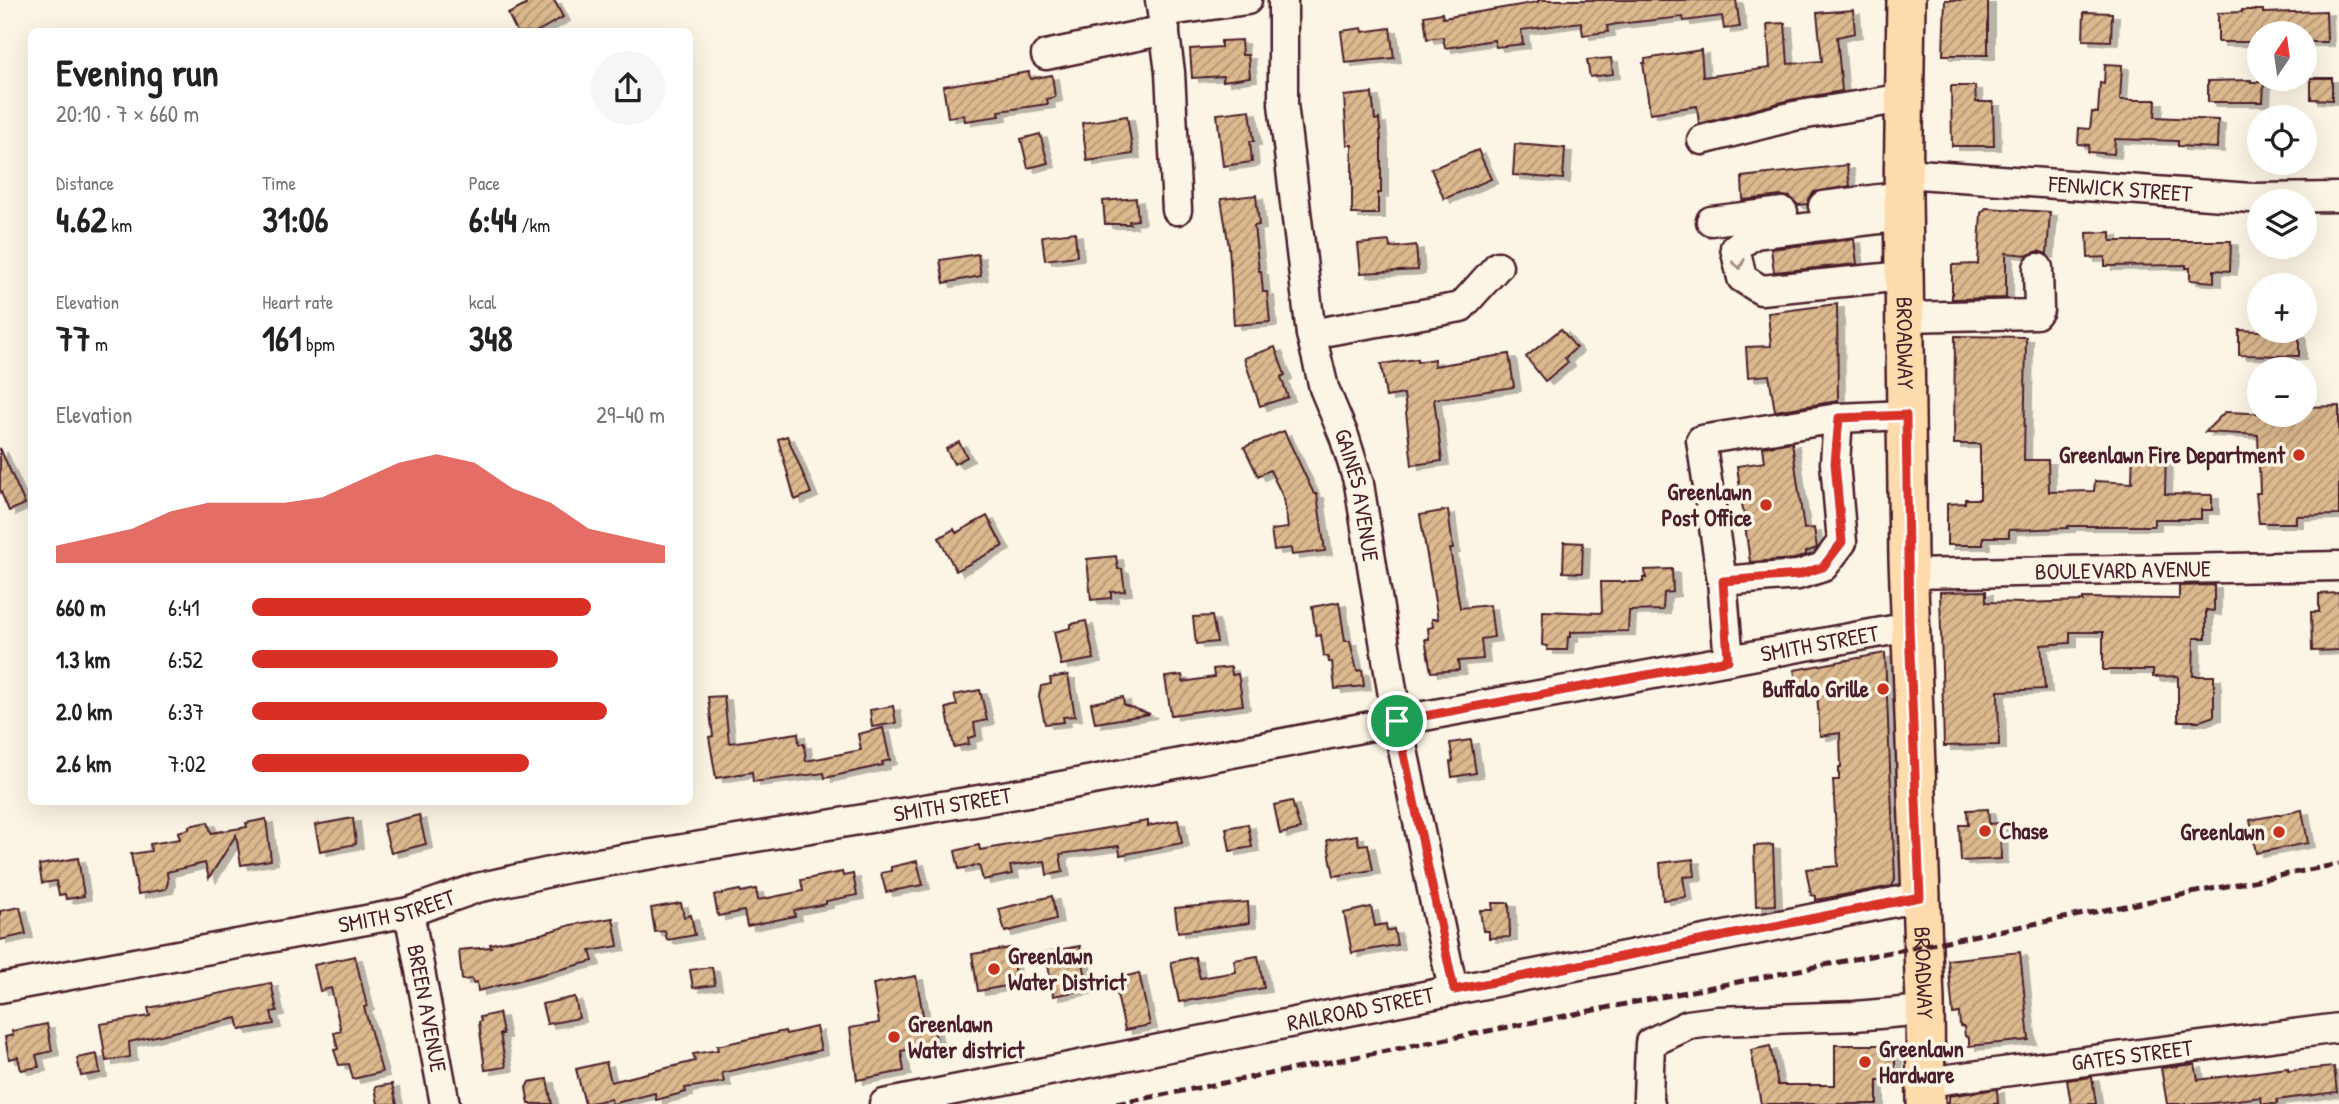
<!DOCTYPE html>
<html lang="en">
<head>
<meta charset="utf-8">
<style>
	body { margin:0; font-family:"Patrick Hand",sans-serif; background:#f6f6f6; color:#222; height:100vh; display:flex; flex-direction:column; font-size:26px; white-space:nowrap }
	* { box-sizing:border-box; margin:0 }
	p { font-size:23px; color:#767676 }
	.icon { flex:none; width:38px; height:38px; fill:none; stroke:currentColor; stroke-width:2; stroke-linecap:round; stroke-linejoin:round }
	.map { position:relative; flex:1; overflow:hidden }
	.details { position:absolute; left:28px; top:28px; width:665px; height:777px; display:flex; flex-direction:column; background:#fff; border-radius:10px; box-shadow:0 7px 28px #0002 }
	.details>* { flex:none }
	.needle { width:46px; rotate:13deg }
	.tools { position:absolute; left:2247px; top:21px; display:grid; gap:14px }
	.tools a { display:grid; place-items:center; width:70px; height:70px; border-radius:50%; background:#fff; box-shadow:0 7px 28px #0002; font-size:35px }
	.pin { position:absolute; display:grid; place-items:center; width:60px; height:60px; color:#fff; margin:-30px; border:4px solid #fff; border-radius:50%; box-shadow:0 2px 7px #0007 }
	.round { display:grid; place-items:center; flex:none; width:74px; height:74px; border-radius:37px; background:#f6f6f6 }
	.head { display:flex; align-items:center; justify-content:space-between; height:119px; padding:0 28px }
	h1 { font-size:38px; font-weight:800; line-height:52px }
	.stats { display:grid; grid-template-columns:repeat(3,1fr); gap:10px; height:119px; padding:7px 28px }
	.stats div { display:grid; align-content:center }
	.stats b { font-size:35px; font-weight:800 }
	.stats small { font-size:19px; font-weight:400 }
	.stats p { font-size:19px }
	.chart { height:196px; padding:14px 28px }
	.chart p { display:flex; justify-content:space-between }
	.chart svg { width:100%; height:126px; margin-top:7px; fill:#d93025; opacity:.7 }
	ul { padding:0 28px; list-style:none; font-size:23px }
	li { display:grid; grid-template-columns:112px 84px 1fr; align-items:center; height:52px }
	li i { height:18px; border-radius:9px; background:#d93025 }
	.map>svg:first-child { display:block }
	.building { fill:url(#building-hatch); stroke:#4a1f2b; stroke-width:2; filter:url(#shadow) }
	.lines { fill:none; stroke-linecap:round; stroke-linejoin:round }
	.minor-casing { stroke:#4a1f2b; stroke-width:33 }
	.major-casing { stroke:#4a1f2b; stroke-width:42 }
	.minor { stroke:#fcf5e5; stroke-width:28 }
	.major { stroke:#fedbac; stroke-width:37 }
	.rail { stroke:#4a1f2b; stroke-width:5; stroke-dasharray:10 5; stroke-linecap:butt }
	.oneway { stroke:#a38a88 }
	.route-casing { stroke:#fff; stroke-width:14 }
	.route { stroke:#d93025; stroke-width:9 }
	.poi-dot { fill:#c8321e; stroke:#fcf5e5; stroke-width:2.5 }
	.labels { text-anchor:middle; stroke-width:7; stroke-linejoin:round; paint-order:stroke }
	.street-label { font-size:23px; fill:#4a1f2b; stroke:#fcf5e5 }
	.poi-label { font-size:23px; font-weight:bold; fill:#4a1f2b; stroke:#fcf5e5; text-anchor:end }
</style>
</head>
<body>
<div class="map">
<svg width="2339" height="1104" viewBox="0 0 2339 1104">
	<defs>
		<pattern id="building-hatch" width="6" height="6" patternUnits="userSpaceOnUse" patternTransform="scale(1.75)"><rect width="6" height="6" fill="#dcb98e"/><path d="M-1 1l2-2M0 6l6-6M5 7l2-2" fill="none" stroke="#b49674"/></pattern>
		<filter id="shadow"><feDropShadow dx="7" dy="4" stdDeviation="0" flood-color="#0004"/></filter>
	</defs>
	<rect width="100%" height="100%" fill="#fcf5e5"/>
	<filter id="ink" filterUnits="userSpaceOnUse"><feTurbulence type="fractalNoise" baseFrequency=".0143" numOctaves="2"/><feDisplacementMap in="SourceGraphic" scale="14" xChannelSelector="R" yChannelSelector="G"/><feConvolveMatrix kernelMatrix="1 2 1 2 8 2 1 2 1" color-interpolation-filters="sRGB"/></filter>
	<g filter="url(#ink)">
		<!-- building -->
		<g class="building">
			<path d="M523,0H554L563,17L536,32H517L508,14L526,5Z"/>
			<path d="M1538,0H1736L1740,27L1724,29L1722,16L1684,21L1683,17L1617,24L1607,26L1608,32L1583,35L1581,22L1521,30L1523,44L1496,47L1494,40L1445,48L1443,37L1427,39L1424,16L1442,13L1443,18L1538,2Z"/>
			<path d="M1945,0H1988V55H1943Z"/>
			<path d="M1853,10L1855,33L1837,37L1842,91L1790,100L1699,124L1697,106L1650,113L1643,63H1645V59L1701,50L1703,77L1770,68L1767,24L1785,23L1788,64L1822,61L1817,13Z"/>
			<path d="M2242,10H2263V13L2326,11L2327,42H2305V33H2259V42H2218V13L2242,12Z"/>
			<path d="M2084,12L2112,13L2111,41L2083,40Z"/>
			<path d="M1362,28L1363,32L1390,28L1394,58L1345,63L1341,31Z"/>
			<path d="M1241,40L1242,55H1248L1250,77L1223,81V76L1192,78L1190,49L1221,47V41Z"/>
			<path d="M1611,58L1613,74L1590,77L1587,60Z"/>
			<path d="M2105,64L2122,65L2120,100H2156L2155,117L2218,120L2217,148L2178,146V141L2115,139L2114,154L2088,152L2089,145L2078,144L2079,128L2090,129L2092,112L2098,113L2100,83L2104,84Z"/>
			<path d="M1029,72L1030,79L1052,75L1055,97L1047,99L1048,104L999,111L1000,116L965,121L964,115L948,117L943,86Z"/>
			<path d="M2311,78H2332V100L2311,99Z"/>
			<path d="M2251,80V82H2264L2263,102H2208V81Z"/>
			<path d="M1951,86H1975L1976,102H1993L1994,146H1952Z"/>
			<path d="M1372,93L1375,120L1379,119L1381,140V193H1378V214H1352V145H1347L1344,96Z"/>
			<path d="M1250,110L1254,141H1250L1252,162L1223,166L1217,114Z"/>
			<path d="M1127,116L1133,154L1087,161L1082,123Z"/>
			<path d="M1040,134L1048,163L1028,168L1021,139Z"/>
			<path d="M1515,144L1565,148L1563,179L1513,175Z"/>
			<path d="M1478,150L1491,179L1444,199L1431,169Z"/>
			<path d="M1847,165L1850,186L1814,192L1807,204L1798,205L1790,197L1782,196L1743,200L1742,177Z"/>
			<path d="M1256,195L1259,225L1254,226L1259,271H1261L1263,292H1267L1270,322L1234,325L1229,247L1221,199Z"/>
			<path d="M1136,198L1138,220L1129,221L1130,224H1105L1103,201Z"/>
			<path d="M1986,208L2050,212L2047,254L2038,251L2028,255L2006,253V298L1952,299V265L1978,264L1981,213Z"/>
			<path d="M1075,232L1077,256L1045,260L1042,236Z"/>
			<path d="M2111,232V241H2231L2230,271L2214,270V282L2190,280V268H2186V265L2105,266V257L2088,258L2087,233Z"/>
			<path d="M1854,239L1857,264L1774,272L1771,249Z"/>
			<path d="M1389,241L1390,248L1416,245L1418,270L1361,273L1358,244Z"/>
			<path d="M978,254L981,276L944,283L940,260Z"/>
			<path d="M1837,304L1838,401L1775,411L1769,375L1748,377L1746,347L1771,346L1768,313Z"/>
			<path d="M1561,329L1576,348L1565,358L1568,362L1545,381L1526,357Z"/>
			<path d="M2239,330L2299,333V356L2239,355Z"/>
			<path d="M1955,336L2026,337L2024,460H2048L2049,492L2094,491L2095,481L2132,483L2133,448L2166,449L2165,494L2212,495V510H2201V519H2154V526H2068V528L2009,530V537H1983V545H1947V504L1965,503V499H1980V444H1954Z"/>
			<path d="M1275,347L1285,375L1281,377L1288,397L1260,406L1244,358Z"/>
			<path d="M1509,354L1514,387L1434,399L1442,461L1412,465L1404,394L1386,397L1381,364L1417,359V362L1434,359V366Z"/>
			<path d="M2339,406V515L2296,516V523H2259L2256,493H2260L2258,435L2205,432L2225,412L2305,415V407Z"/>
			<path d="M1284,431L1314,494H1317L1325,551L1292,555L1291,548L1274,550L1271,530L1288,528L1284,499L1270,470L1258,476L1244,447Z"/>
			<path d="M787,436L811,493L795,500L778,439Z"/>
			<path d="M959,442L967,457L954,464L946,449Z"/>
			<path d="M1792,442L1804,529L1814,528L1817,548L1806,552V555L1795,559L1750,562L1737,466L1765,462L1763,447Z"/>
			<path d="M0,448L25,504L9,511L0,490Z"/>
			<path d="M1448,510L1453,549H1450L1460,608L1490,605L1494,637L1481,639L1483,659L1458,661L1459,670L1431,672L1425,639H1429L1428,628L1433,627L1432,619H1438L1420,515Z"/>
			<path d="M987,516L1003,546L956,571L939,538L954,529L956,533Z"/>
			<path d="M1564,542L1583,543L1582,573L1563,572Z"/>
			<path d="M1116,556L1118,569H1122L1125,591L1111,592V598L1091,600L1087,559Z"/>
			<path d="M1672,569L1673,592L1664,593L1663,610L1629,611L1628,631L1571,632V637H1568L1567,650H1547V646L1542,645L1543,611L1600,613L1602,611L1601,582H1643V578H1646L1645,570Z"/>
			<path d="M2214,585V611L2206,610V638H2194L2193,676H2214V716L2200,721H2178V676L2153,677V670H2103V632H2070V643L2041,645L2045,689L1998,691L1999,745L1944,746L1940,592L1986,591V602L2023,603L2083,601V598L2179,599V586Z"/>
			<path d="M2339,593V650L2312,651L2311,612H2319V594Z"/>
			<path d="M1339,602L1345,641H1350L1357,671L1362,670L1364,686L1335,689L1332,662H1329L1328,657L1324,656L1321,635L1316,636L1312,607Z"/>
			<path d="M1212,616L1217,642L1196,644L1193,617Z"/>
			<path d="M1086,621L1094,659L1061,665L1054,632L1071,628V624Z"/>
			<path d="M1885,653L1895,880L1892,886L1816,900V896L1811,895L1806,869L1838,866L1833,780H1839V767H1841L1840,733L1820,736L1817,693L1799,695L1794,670Z"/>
			<path d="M1231,667L1232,675L1238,674L1243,705L1171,715L1165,677L1182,675L1183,682L1214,677L1213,669Z"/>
			<path d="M1068,675L1075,716L1063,717L1064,722L1045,724L1039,696L1041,686L1051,684L1050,678Z"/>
			<path d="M980,690L987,720L974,723L976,736L968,738L969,744L954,747L946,708L957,705L954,695Z"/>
			<path d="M724,696L729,743L798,733L799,744H804L806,761L861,750L858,734L883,728L890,760L882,762L883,765L825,778L824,773L753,782L752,772L716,778L709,737L713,736L708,697Z"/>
			<path d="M1123,697L1124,705L1150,714L1095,723L1091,703Z"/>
			<path d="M893,706L896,723L872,727L870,710Z"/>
			<path d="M1471,740L1476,773L1452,777L1450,762L1453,761L1450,743Z"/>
			<path d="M1292,801L1300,829L1280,834L1274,805Z"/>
			<path d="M1988,809L1989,824L2000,823L2001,859L1961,861L1959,825H1968L1967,810Z"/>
			<path d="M2302,810L2308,843L2256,853L2250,820Z"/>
			<path d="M419,815L426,844L391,853L383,824Z"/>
			<path d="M353,818L356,844L320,851L315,825Z"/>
			<path d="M266,819L271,860L241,865L236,835L209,878L205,863L167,872L168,882L166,889L138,894L131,854L151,851L150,844L180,839L178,832L189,829V826L208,822L211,833L247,827L246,823Z"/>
			<path d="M1178,820L1182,843L1120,855L1119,846L1060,854L1063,872L1047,875L1045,861L1010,866L1012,874L983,880L979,865L959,869L955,851L979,845L980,850L1148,821V826Z"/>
			<path d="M1248,824L1252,847L1230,851L1226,828Z"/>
			<path d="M1357,835L1359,845L1368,844L1373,870L1334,876L1327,840Z"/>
			<path d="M1773,845L1775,905L1756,906L1754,846Z"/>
			<path d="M78,858L84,896L66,899L65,894L59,895L56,881L42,883L39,865Z"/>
			<path d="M1693,859L1695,876L1683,877L1686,897L1663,900L1660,863Z"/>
			<path d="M917,861L923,885L886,892L881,873L891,871V867Z"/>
			<path d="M842,872L843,876L853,874L857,895L826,901V904L794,910L795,916L747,926L744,911L718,916L714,895L740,890L741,892L756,889L758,900L803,891L801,880Z"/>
			<path d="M1052,896L1056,919L1005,932L999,909Z"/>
			<path d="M1248,902L1249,923L1178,932L1175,908Z"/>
			<path d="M681,903L684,917L691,915L695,935L667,940L665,931L655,932L651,908Z"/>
			<path d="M1492,903H1509L1510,937L1489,938V931H1483L1480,910H1493Z"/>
			<path d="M20,907L26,934L0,940V911Z"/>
			<path d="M1371,907L1375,926L1386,924L1387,931L1394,929L1397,945L1352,953L1344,913Z"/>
			<path d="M613,918L618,946L590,951L593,961L478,991L477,982L473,983L472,979L462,980L459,950L491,947L490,944L541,934L571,925Z"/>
			<path d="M1080,946L1088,989L1053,996L1046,952Z"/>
			<path d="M1010,948L1017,984L978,991L972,954Z"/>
			<path d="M2020,952L2029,1040L1969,1046V1038L1965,1036L1964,1027L1960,1026L1959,1013L1953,1014L1948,960Z"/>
			<path d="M355,956L367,1006L364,1007L382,1072L353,1079L349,1064L339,1065L334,1050L338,1049L334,1033L341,1031L331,988L320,991L314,965Z"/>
			<path d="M1258,956L1264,988L1179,1002L1171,962L1195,957L1200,978L1236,972L1234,960Z"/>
			<path d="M712,967L715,985L693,988L690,970Z"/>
			<path d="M1139,973L1150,1025L1125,1030L1116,990L1125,988L1123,977Z"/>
			<path d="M916,976L925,1026L933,1024L937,1045L901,1051L904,1071L857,1080L850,1028L879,1023L873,984Z"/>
			<path d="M271,983L277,1011L271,1012L274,1024L240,1030L237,1018L200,1026L129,1042L130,1057L106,1061L100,1024L150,1016L148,1008Z"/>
			<path d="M575,997L579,1018L547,1024L542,1004Z"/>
			<path d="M499,1013L503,1034H500L506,1067L485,1070L479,1022L481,1021L480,1017Z"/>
			<path d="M47,1024L52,1051L36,1055L39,1067L21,1070L18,1057L9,1059L5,1037L13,1035L12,1031Z"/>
			<path d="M816,1027L821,1050L722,1073L724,1082L685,1088L686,1092L656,1100L655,1093L612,1104L611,1099L585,1104L576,1069L606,1062L611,1082L695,1061L693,1054L718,1050L717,1046L785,1031L786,1034Z"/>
			<path d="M1835,1045H1895V1080H1877V1104H1761L1751,1050L1770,1046L1778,1085H1835Z"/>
			<path d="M97,1054L100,1073L81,1076L77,1058Z"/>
			<path d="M2195,1064L2198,1080L2288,1068V1071L2334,1067L2337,1092L2277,1100V1104H2262L2261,1097L2205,1104H2167L2161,1068Z"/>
			<path d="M2092,1077L2096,1104H2071L2067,1080Z"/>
			<path d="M547,1079L552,1104H529L526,1088L529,1082Z"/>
			<path d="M392,1084L397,1104H378L375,1087Z"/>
			<path d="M1997,1089L1998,1104H1949V1096Z"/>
		</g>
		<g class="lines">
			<!-- minor casing -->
			<g class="minor-casing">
				<g id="minor">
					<path d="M1160,0L1162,12L1247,0"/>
					<path id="s1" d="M1283,0V104L1311,334L1324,388L1344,436L1359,484L1397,721L1453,990"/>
					<path d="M1162,12L1170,72L1177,210"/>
					<path d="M1046,55L1165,30"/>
					<path d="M1702,140L1794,116L1905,98"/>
					<path id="s2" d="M1904,173L2251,198L2339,197"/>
					<path d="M1823,206L1903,196"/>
					<path d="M1904,216L1754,234L1735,248L1742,278L1761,290L1904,276"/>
					<path d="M1711,221L1783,212"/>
					<path d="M1905,317L2036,314L2039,310L2038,268"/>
					<path d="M1311,334L1461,307L1498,266"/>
					<path id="s3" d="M1908,574L2339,566"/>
					<path d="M1722,581L1701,440L1838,418L1906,415"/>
					<path d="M1729,660L1722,581L1798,575L1823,567L1842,542L1835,463L1838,418"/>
					<path id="s4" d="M409,912L445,1104"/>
					<path id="s5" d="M0,988L409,912L477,888L568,868L1046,789L1397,721L1909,627"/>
					<path id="s6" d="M1926,1082L2339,1028"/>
					<path id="s7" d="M884,1104L1920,897"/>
					<path d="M1650,1104L1648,1097L1650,1043L1688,1025L1718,1021L1855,1016L1925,1010"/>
				</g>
			</g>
			<!-- major casing -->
			<g class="major-casing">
				<g id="major">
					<path id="s8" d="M1906,0L1903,196L1908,559L1925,1001L1926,1104"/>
				</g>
			</g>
			<!-- minor -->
			<use href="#minor" class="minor"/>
			<!-- major -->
			<use href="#major" class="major"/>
			<!-- rail -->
			<path class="rail" d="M1116,1104L2339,864"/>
		</g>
		<!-- one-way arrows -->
		<defs><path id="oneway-chevron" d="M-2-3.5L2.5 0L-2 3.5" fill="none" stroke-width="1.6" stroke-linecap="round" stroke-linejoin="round" transform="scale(1.75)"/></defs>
		<use class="oneway" href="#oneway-chevron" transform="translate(1739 264) rotate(79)"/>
	</g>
	<g class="lines" filter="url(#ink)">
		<!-- route casing -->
		<g class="route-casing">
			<path id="route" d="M1906,415L1909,627L1920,897L1454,990L1397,721L1728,660L1723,581L1798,575L1823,567L1842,542L1835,463L1839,418Z"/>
		</g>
		<!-- route -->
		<use href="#route" class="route"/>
	</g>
	<!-- markers -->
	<g class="poi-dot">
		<circle cx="2299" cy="455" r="7"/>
		<circle cx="1766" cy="505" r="7"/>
		<circle cx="1883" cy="689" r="7"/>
		<circle cx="1985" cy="831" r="7"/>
		<circle cx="2279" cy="832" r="7"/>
		<circle cx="994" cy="969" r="7"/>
		<circle cx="894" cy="1037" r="7"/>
		<circle cx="1865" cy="1062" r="7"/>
	</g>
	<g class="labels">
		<!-- street labels -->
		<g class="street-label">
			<text dy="8" stroke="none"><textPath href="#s2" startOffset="217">FENWICK STREET</textPath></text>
			<text dy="8" stroke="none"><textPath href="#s8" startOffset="343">BROADWAY</textPath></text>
			<text dy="8" stroke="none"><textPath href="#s1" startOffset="504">GAINES AVENUE</textPath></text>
			<text dy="8" stroke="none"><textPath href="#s3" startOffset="215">BOULEVARD AVENUE</textPath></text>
			<text dy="8" stroke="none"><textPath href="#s5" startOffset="1853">SMITH STREET</textPath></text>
			<text dy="8" stroke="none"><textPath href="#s5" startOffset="971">SMITH STREET</textPath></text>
			<text dy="8" stroke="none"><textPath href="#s5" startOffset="404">SMITH STREET</textPath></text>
			<text dy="8" stroke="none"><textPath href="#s8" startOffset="973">BROADWAY</textPath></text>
			<text dy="8" stroke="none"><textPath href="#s4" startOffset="98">BREEN AVENUE</textPath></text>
			<text dy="8" stroke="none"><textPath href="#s7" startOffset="486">RAILROAD STREET</textPath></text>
			<text dy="8" stroke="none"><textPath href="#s6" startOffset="208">GATES STREET</textPath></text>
		</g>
		<!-- poi labels -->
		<g class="poi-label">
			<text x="2285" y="463">Greenlawn Fire Department</text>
			<text x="1752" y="500">Greenlawn<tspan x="1752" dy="26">Post Office</tspan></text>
			<text x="1869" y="697">Buffalo Grille</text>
			<text x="1999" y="839" text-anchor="start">Chase</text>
			<text x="2265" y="840">Greenlawn</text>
			<text x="1008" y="964" text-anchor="start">Greenlawn<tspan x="1008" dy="26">Water District</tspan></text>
			<text x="908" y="1032" text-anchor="start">Greenlawn<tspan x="908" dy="26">Water district</tspan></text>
			<text x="1879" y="1057" text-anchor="start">Greenlawn<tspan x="1879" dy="26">Hardware</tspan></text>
		</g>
	</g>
</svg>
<div class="tools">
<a><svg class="needle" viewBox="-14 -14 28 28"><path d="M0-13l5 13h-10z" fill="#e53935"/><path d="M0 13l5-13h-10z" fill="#767676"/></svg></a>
<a><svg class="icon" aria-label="locate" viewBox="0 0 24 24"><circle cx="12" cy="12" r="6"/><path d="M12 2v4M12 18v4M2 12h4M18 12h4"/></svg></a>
<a><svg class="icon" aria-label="layers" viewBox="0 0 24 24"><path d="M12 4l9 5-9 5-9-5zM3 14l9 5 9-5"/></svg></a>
<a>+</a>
<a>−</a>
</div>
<div class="pin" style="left:1397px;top:721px;background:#1e9e55"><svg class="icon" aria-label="arrive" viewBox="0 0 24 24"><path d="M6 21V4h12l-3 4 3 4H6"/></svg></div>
<section class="details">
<div class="head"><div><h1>Evening run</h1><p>20:10 · 7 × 660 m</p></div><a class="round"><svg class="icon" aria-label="share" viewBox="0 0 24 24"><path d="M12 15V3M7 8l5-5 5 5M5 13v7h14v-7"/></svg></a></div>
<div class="stats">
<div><p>Distance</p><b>4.62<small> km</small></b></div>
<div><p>Time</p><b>31:06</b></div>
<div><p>Pace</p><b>6:44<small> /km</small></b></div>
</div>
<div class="stats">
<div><p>Elevation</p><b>77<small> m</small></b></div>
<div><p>Heart rate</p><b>161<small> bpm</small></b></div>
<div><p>kcal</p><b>348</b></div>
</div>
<div class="chart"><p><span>Elevation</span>29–40 m</p>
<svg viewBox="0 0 160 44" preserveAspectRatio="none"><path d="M0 44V38L10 35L20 32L30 26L40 23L50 23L60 23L70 21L80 15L90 9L100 6L110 9L120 18L130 23L140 32L150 35L160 38V44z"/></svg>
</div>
<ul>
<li><b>660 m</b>6:41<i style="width:82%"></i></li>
<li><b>1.3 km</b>6:52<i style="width:74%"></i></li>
<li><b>2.0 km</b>6:37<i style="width:86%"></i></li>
<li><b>2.6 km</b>7:02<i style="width:67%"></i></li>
</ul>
</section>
</div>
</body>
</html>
